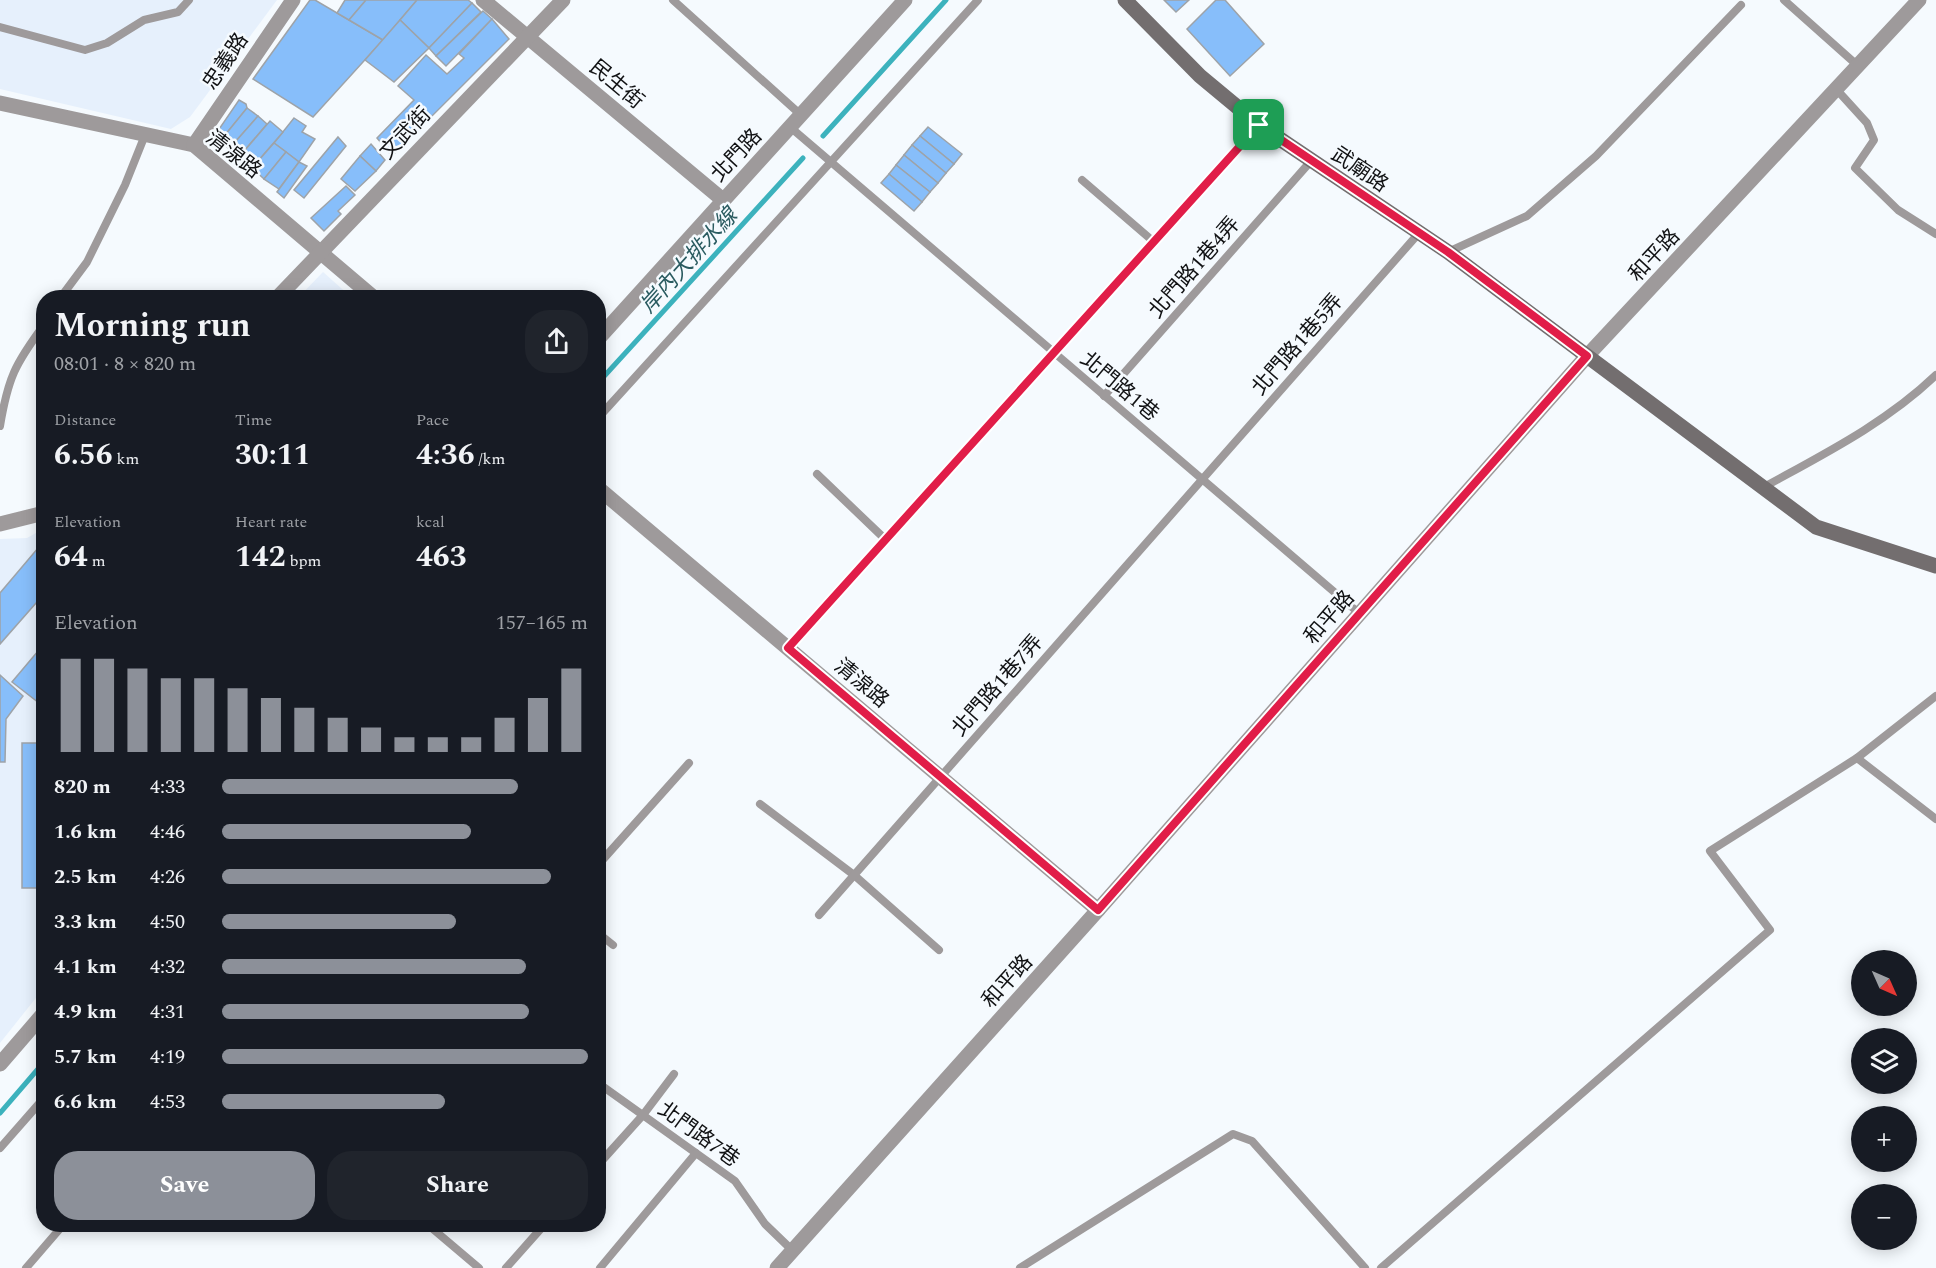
<!DOCTYPE html>
<html lang="en">
<head>
<meta charset="utf-8">
<style>
	body { margin:0; font-family:Spectral,"Noto Sans TC",serif; background:#20242c; color:#f1f3f6; height:100vh; display:flex; flex-direction:column; font-size:22px; white-space:nowrap }
	* { box-sizing:border-box; margin:0 }
	p { font-size:20px; color:#9ea1a6 }
	.icon { flex:none; width:33px; height:33px; fill:none; stroke:currentColor; stroke-width:2; stroke-linecap:round; stroke-linejoin:round }
	.map { position:relative; flex:1; overflow:hidden }
	.panel { position:absolute; left:36px; top:290px; width:570px; height:942px; display:flex; flex-direction:column; background:#171b24; border-radius:24px; box-shadow:0 3px 15px #0003 }
	.panel>* { flex:none }
	.needle { width:39px; rotate:135deg }
	.buttons { position:absolute; left:1851px; top:950px; display:grid; gap:12px }
	.buttons a { display:grid; place-items:center; width:66px; height:66px; border-radius:50%; background:#171b24; box-shadow:0 3px 15px #0003; font-size:30px }
	.pin { position:absolute; display:grid; place-items:center; width:51px; height:51px; color:#fff; margin:-26px; border-radius:12px; box-shadow:0 3px 9px #0006 }
	.round { display:grid; place-items:center; flex:none; width:63px; height:63px; border-radius:24px; background:#20242c }
	.head { display:flex; align-items:center; justify-content:space-between; height:102px; padding:0 18px }
	h1 { font-size:33px; font-weight:700; line-height:45px }
	.figures { display:grid; grid-template-columns:repeat(3,1fr); gap:9px; height:102px; padding:6px 18px }
	.figures div { display:grid; align-content:center }
	.figures b { font-size:30px; font-weight:700 }
	.figures small { font-size:16px; font-weight:400 }
	.figures p { font-size:16px }
	.chart { height:168px; padding:12px 18px }
	.chart p { display:flex; justify-content:space-between }
	.chart svg { width:100%; height:108px; margin-top:6px; stroke:#8c9099; stroke-width:6 }
	.button { display:flex; gap:12px; margin-top:auto; padding:12px 18px }
	.button a { flex:1; height:69px; border-radius:24px; background:#8c9099; color:#fff; font-size:24px; font-weight:700; line-height:69px; text-align:center }
	.button a+a { background:#20242c; color:#f1f3f6 }
	ul { padding:0 18px; list-style:none; font-size:20px }
	li { display:grid; grid-template-columns:96px 72px 1fr; align-items:center; height:45px }
	li i { height:15px; border-radius:8px; background:#8c9099 }
	.map>svg:first-child { display:block }
	.built { fill:#e6f0fc }
	.lines { fill:none; stroke-linecap:round; stroke-linejoin:round }
	.stream { stroke:#3cb2bd; stroke-width:5 }
	.building { fill:#87befa; stroke:#9ea3a8; stroke-width:1.5 }
	.lane { stroke:#9e9a9b; stroke-width:8 }
	.street { stroke:#9e9a9b; stroke-width:15 }
	.secondary { stroke:#736e6f; stroke-width:15 }
	.route-casing { stroke:#fff; stroke-width:12 }
	.route { stroke:#e11d48; stroke-width:8 }
	.labels { text-anchor:middle; stroke-width:5; stroke-linejoin:round; paint-order:stroke }
	.street-label { font-size:21px; fill:#111214; stroke:#f5fafe }
	.water-label { font-size:22px; font-style:italic; fill:#2a5b60; stroke:#f5fafe }
</style>
</head>
<body>
<div class="map">
<svg width="1936" height="1268" viewBox="0 0 1936 1268">
	<rect width="100%" height="100%" fill="#f5fafe"/>
	<!-- built -->
	<g class="built">
		<path d="M0,0H277L190,117L171,129L0,89Z"/>
		<path d="M323,272L351,297H299Z"/>
		<path d="M43,529V989L0,1043V539L27,538Z"/>
	</g>
	<g class="lines">
		<!-- stream -->
		<g class="stream">
			<path d="M823,136L946,0"/>
			<path d="M598,383L803,158"/>
			<path d="M0,1113L44,1062"/>
		</g>
	</g>
	<!-- building -->
	<g class="building">
		<path d="M310,0H315L383,40L313,117L253,79Z"/>
		<path d="M345,0H366L349,20L337,13Z"/>
		<path d="M366,0H417L383,40L349,20Z"/>
		<path d="M417,0H468L472,3L429,48L400,20Z"/>
		<path d="M1164,0H1189L1176,12Z"/>
		<path d="M1216,0H1225L1264,44L1230,76L1187,29Z"/>
		<path d="M472,3L481,12L436,56L429,48Z"/>
		<path d="M483,11L492,19L446,66L436,56Z"/>
		<path d="M492,19L509,39L392,156L377,138L414,100L398,86L426,55L447,74L464,58L459,54Z"/>
		<path d="M400,20L429,48L394,82L365,60Z"/>
		<path d="M239,100L246,104L247,108L221,140L215,135Z"/>
		<path d="M247,108L258,116L229,149L221,140Z"/>
		<path d="M258,116L267,124L239,157L229,149Z"/>
		<path d="M294,118L306,126L302,132L315,139L299,162L274,143Z"/>
		<path d="M270,121L283,132L252,168L239,157Z"/>
		<path d="M928,127L962,154L954,164L920,136Z"/>
		<path d="M920,136L954,164L946,173L912,145Z"/>
		<path d="M338,137L346,146L304,198L294,190Z"/>
		<path d="M274,143L286,152L264,179L252,168Z"/>
		<path d="M371,144L385,160L376,171L360,156Z"/>
		<path d="M912,145L946,173L938,183L904,155Z"/>
		<path d="M286,152L299,162L279,189L264,179Z"/>
		<path d="M904,155L938,183L930,192L896,165Z"/>
		<path d="M360,156L376,171L355,191L341,179Z"/>
		<path d="M299,162L307,166L284,198L277,192Z"/>
		<path d="M896,165L930,192L922,202L889,174Z"/>
		<path d="M889,174L922,202L914,211L881,183Z"/>
		<path d="M346,186L355,195L338,211L341,214L324,231L311,218Z"/>
		<path d="M44,541V594L0,644V593Z"/>
		<path d="M44,644V697L39,703L12,682Z"/>
		<path d="M0,675L23,696L6,719L5,762H0Z"/>
		<path d="M38,736H44V888H22V743H39Z"/>
	</g>
	<g class="lines">
		<!-- lane -->
		<g class="lane">
			<path d="M673,0L801,115"/>
			<path d="M1784,0L1857,65"/>
			<path d="M0,27L85,50L107,43L144,20L178,12L189,0"/>
			<path d="M1837,90L1867,123L1874,140L1855,168L1898,210L1936,234"/>
			<path d="M790,127L1360,614"/>
			<path d="M1082,180L1154,242"/>
			<path d="M1448,252L1527,216L1596,156L1741,5"/>
			<path d="M61,297L87,262L125,185L145,135"/>
			<path d="M1104,396L1311,161"/>
			<path d="M598,418L978,0"/>
			<path d="M0,426C8,378 15,364 44,325"/>
			<path d="M817,474L886,540"/>
			<path d="M1764,487C1824,454 1886,423 1936,375"/>
			<path d="M788,648L1259,125"/>
			<path d="M1857,758L1936,819"/>
			<path d="M760,804L854,875L939,950"/>
			<path d="M598,865L689,763"/>
			<path d="M819,915L1419,233"/>
			<path d="M598,933L613,945"/>
			<path d="M598,1083L735,1181L765,1224L793,1251"/>
			<path d="M0,1148L44,1098"/>
			<path d="M598,1165L643,1115L674,1074"/>
			<path d="M427,1224L479,1268"/>
			<path d="M26,1268L64,1224"/>
			<path d="M506,1268L545,1224"/>
			<path d="M600,1268L696,1153"/>
			<path d="M1020,1268L1233,1134L1252,1141L1365,1268"/>
			<path d="M1381,1268L1770,930L1710,851L1857,758L1936,696"/>
		</g>
		<!-- street -->
		<g class="street">
			<path d="M483,0L723,200"/>
			<path d="M0,103L194,145L373,297"/>
			<path d="M194,145L293,0"/>
			<path d="M278,297L563,0"/>
			<path d="M598,339L905,0"/>
			<path d="M598,488L1098,910"/>
			<path d="M0,524L44,513"/>
			<path d="M0,1064L44,1013"/>
			<path d="M777,1268L1098,910L1587,356L1919,0"/>
		</g>
		<!-- secondary -->
		<path class="secondary" d="M1125,0L1200,76L1259,125L1448,252L1816,527L1936,566"/>
	</g>
	<g class="lines">
		<!-- route casing -->
		<g class="route-casing">
			<path id="route" d="M1259,125L1448,252L1587,356L1098,910L788,648Z"/>
		</g>
		<!-- route -->
		<use href="#route" class="route"/>
	</g>
	<g class="labels">
		<!-- street labels -->
		<g class="street-label">
			<text transform="translate(225 61) rotate(-56)" y="7">忠義路</text>
			<text transform="translate(617 84) rotate(40)" y="7">民生街</text>
			<text transform="translate(405 133) rotate(-46)" y="7">文武街</text>
			<text transform="translate(234 154) rotate(38)" y="7">清湶路</text>
			<text transform="translate(736 155) rotate(-47)" y="7">北門路</text>
			<text transform="translate(1360 169) rotate(34)" y="7">武廟路</text>
			<text transform="translate(1654 255) rotate(-47)" y="7">和平路</text>
			<text transform="translate(1194 267) rotate(-49)" y="7">北門路1巷4弄</text>
			<text transform="translate(1297 344) rotate(-49)" y="7">北門路1巷5弄</text>
			<text transform="translate(1120 386) rotate(40)" y="7">北門路1巷</text>
			<text transform="translate(1329 617) rotate(-49)" y="7">和平路</text>
			<text transform="translate(862 683) rotate(40)" y="7">清湶路</text>
			<text transform="translate(997 685) rotate(-49)" y="7">北門路1巷7弄</text>
			<text transform="translate(1007 981) rotate(-48)" y="7">和平路</text>
			<text transform="translate(699 1134) rotate(36)" y="7">北門路7巷</text>
		</g>
		<!-- water labels -->
		<g class="water-label">
			<text transform="translate(688 260) rotate(-48)" y="8">岸內大排水線</text>
		</g>
	</g>
</svg>
<div class="buttons">
<a><svg class="needle" viewBox="-14 -14 28 28"><path d="M0-13l5 13h-10z" fill="#e53935"/><path d="M0 13l5-13h-10z" fill="#9ea1a6"/></svg></a>
<a><svg class="icon" aria-label="layers" viewBox="0 0 24 24"><path d="M12 4l9 5-9 5-9-5zM3 14l9 5 9-5"/></svg></a>
<a>+</a>
<a>−</a>
</div>
<div class="pin" style="left:1259px;top:125px;background:#1e9e55"><svg class="icon" aria-label="arrive" viewBox="0 0 24 24"><path d="M6 21V4h12l-3 4 3 4H6"/></svg></div>
<section class="panel">
<div class="head"><div><h1>Morning run</h1><p>08:01 · 8 × 820 m</p></div><a class="round"><svg class="icon" aria-label="share" viewBox="0 0 24 24"><path d="M12 15V3M7 8l5-5 5 5M5 13v7h14v-7"/></svg></a></div>
<div class="figures">
<div><p>Distance</p><b>6.56<small> km</small></b></div>
<div><p>Time</p><b>30:11</b></div>
<div><p>Pace</p><b>4:36<small> /km</small></b></div>
</div>
<div class="figures">
<div><p>Elevation</p><b>64<small> m</small></b></div>
<div><p>Heart rate</p><b>142<small> bpm</small></b></div>
<div><p>kcal</p><b>463</b></div>
</div>
<div class="chart"><p><span>Elevation</span>157–165 m</p>
<svg viewBox="0 0 160 44" preserveAspectRatio="none"><path d="M5 44V6M15 44V6M25 44V10M35 44V14M45 44V14M55 44V18M65 44V22M75 44V26M85 44V30M95 44V34M105 44V38M115 44V38M125 44V38M135 44V30M145 44V22M155 44V10"/></svg>
</div>
<ul>
<li><b>820 m</b>4:33<i style="width:81%"></i></li>
<li><b>1.6 km</b>4:46<i style="width:68%"></i></li>
<li><b>2.5 km</b>4:26<i style="width:90%"></i></li>
<li><b>3.3 km</b>4:50<i style="width:64%"></i></li>
<li><b>4.1 km</b>4:32<i style="width:83%"></i></li>
<li><b>4.9 km</b>4:31<i style="width:84%"></i></li>
<li><b>5.7 km</b>4:19<i style="width:100%"></i></li>
<li><b>6.6 km</b>4:53<i style="width:61%"></i></li>
</ul>
<div class="button"><a>Save</a><a>Share</a></div>
</section>
</div>
</body>
</html>
